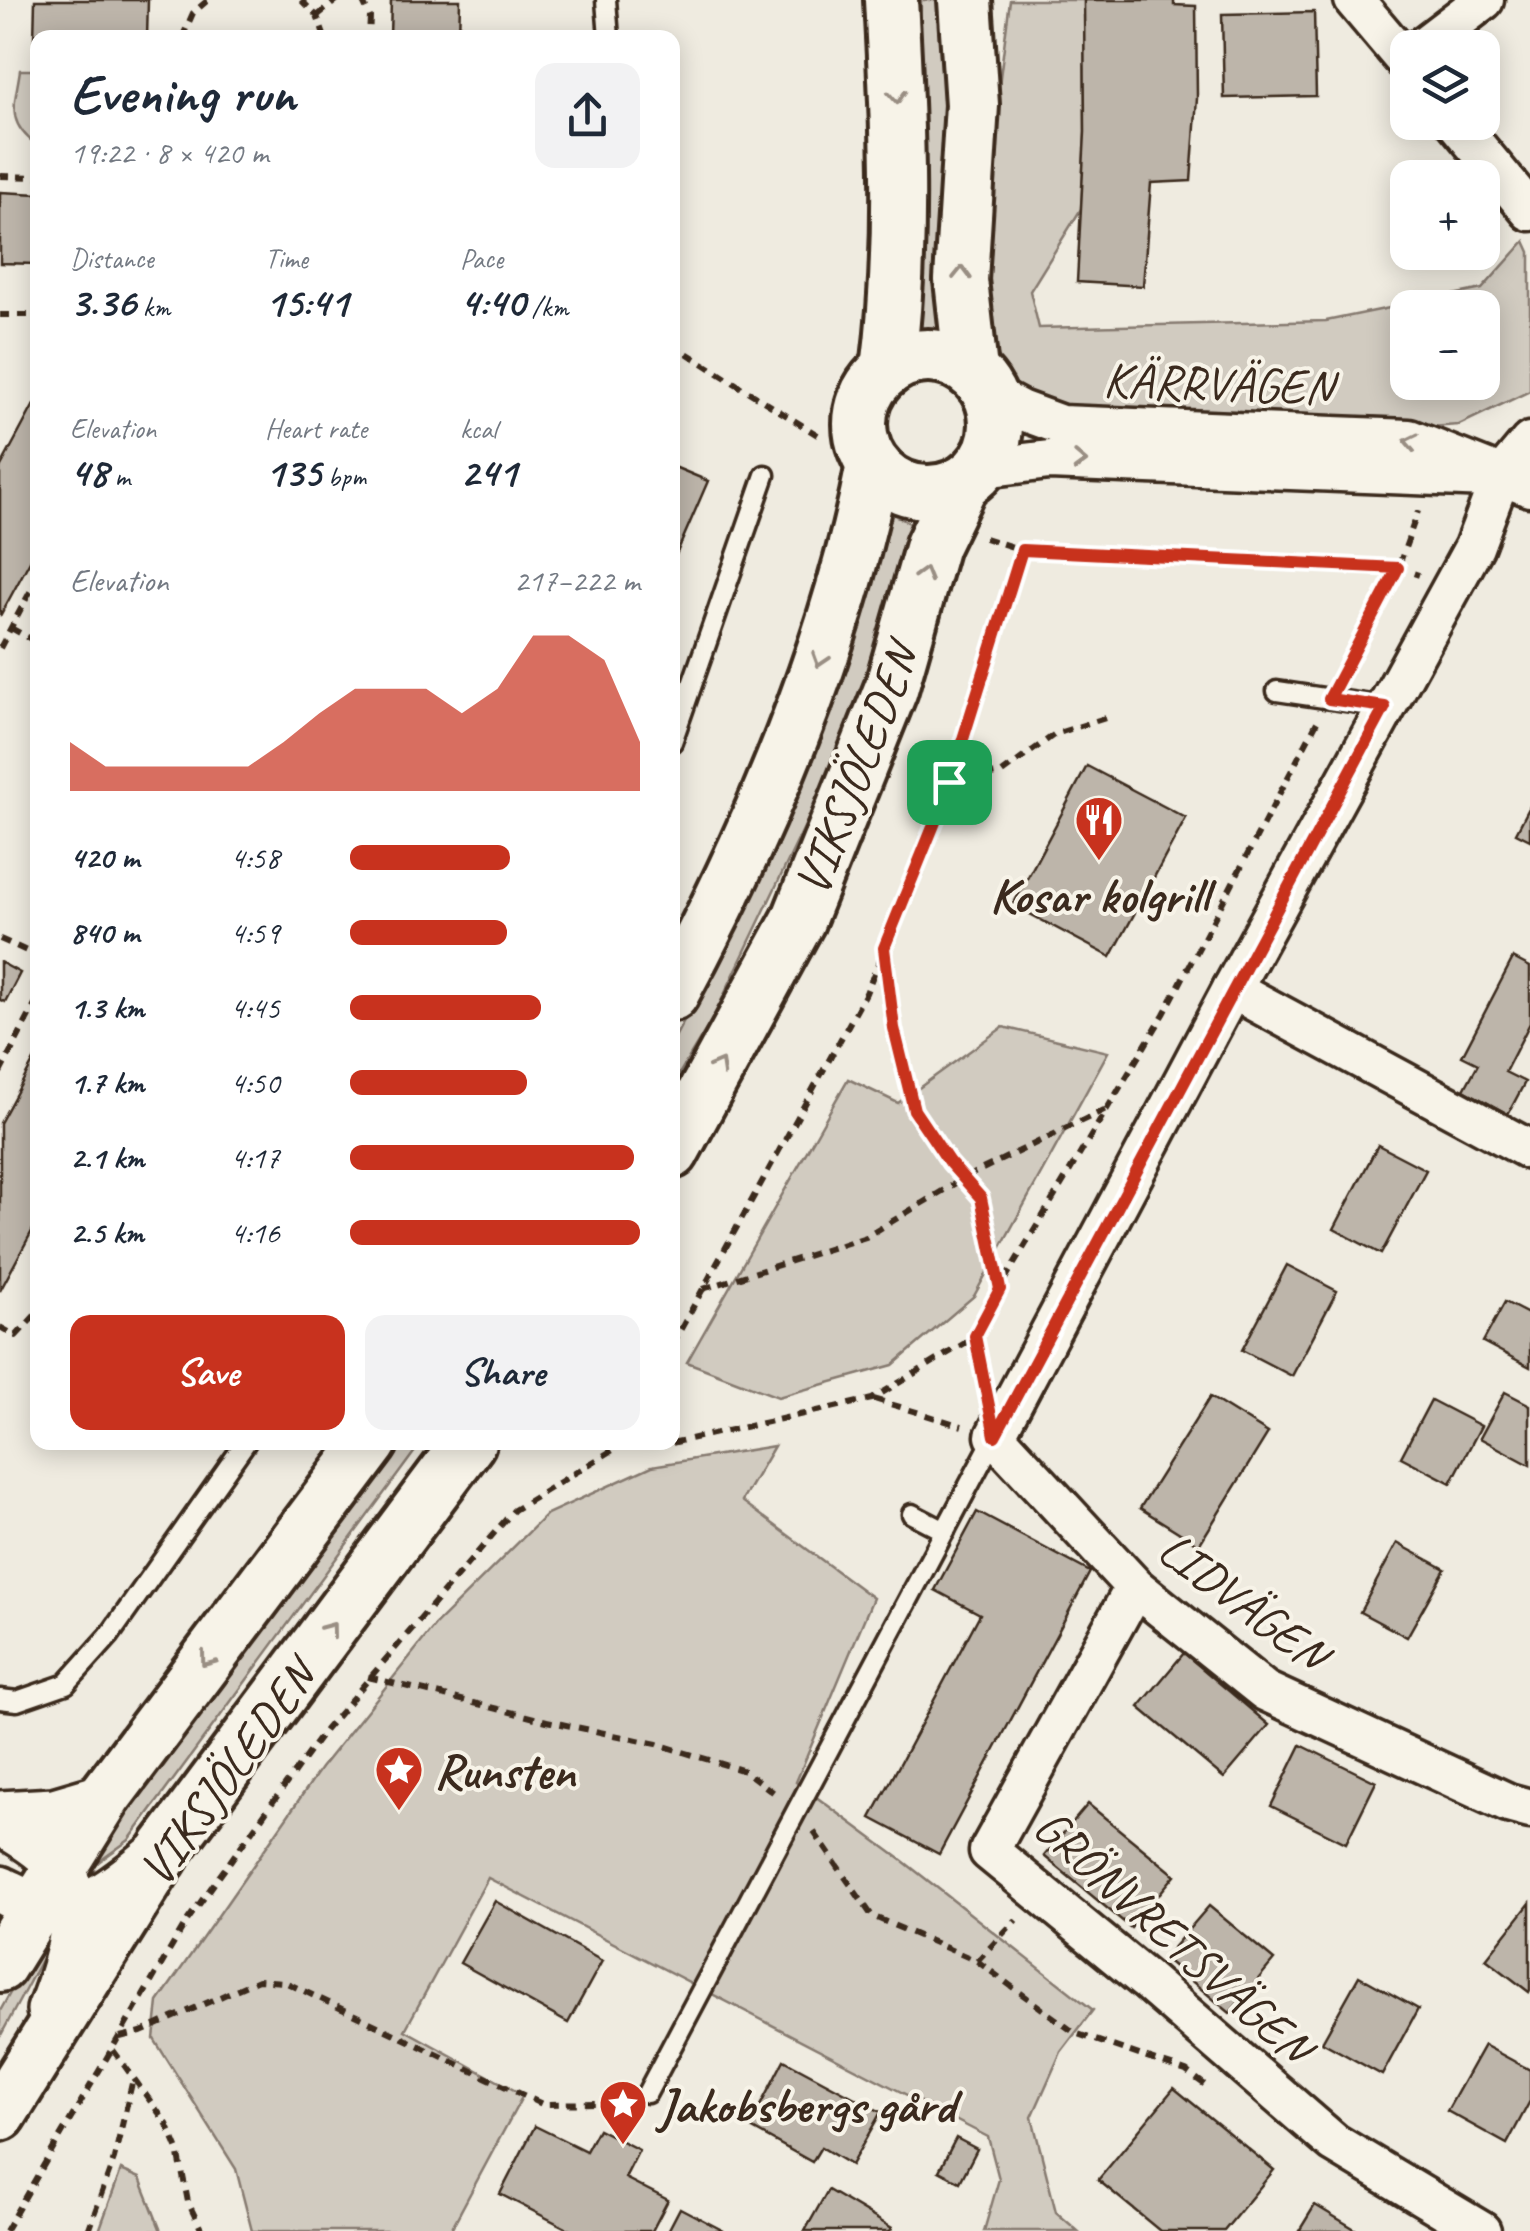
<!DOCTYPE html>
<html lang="en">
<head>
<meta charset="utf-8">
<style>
	body { margin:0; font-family:Caveat,sans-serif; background:#f2f2f3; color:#1f2937; height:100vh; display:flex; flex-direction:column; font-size:38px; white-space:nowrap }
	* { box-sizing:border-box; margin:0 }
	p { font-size:32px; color:#747a83 }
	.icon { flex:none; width:55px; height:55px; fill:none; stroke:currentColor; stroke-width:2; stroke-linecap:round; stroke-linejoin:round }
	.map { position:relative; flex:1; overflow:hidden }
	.drawer { position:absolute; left:30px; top:30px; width:650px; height:1420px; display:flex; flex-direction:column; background:#fff; border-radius:20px; box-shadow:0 5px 25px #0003 }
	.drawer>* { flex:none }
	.tools { position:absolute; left:1390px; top:30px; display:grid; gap:20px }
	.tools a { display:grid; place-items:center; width:110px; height:110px; border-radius:20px; background:#fff; box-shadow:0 5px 25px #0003; font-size:50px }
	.pin { position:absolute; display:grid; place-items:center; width:85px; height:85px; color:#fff; margin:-42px; border-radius:20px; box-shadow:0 5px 15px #0006 }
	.round { display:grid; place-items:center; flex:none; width:105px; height:105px; border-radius:20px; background:#f2f2f3 }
	.headline { display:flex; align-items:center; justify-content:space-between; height:170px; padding:0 40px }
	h1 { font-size:55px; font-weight:700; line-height:75px }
	.stats { display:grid; grid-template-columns:repeat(3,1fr); gap:15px; height:170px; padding:10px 40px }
	.stats div { display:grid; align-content:center }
	.stats b { font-size:42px; font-weight:700 }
	.stats small { font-size:28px; font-weight:400 }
	.stats p { font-size:28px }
	.chart { height:280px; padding:20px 40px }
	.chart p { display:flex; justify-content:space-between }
	.chart svg { width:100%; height:180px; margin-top:10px; fill:#c8321e; opacity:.7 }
	.button { display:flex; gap:20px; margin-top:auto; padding:20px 40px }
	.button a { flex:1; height:115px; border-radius:20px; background:#c8321e; color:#fff; font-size:40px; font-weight:700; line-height:115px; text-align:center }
	.button a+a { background:#f2f2f3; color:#1f2937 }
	ul { padding:0 40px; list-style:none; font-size:32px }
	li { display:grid; grid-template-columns:160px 120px 1fr; align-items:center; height:75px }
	li i { height:25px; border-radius:12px; background:#c8321e }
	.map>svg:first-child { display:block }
	.green { fill:#d1cbc0; stroke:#867a6f; stroke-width:2.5; fill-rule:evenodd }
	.building { fill:#bdb5aa; stroke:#3b2a1e; stroke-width:2.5 }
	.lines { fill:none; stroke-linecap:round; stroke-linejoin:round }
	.service-casing { stroke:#3b2a1e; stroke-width:25 }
	.minor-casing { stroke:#3b2a1e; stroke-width:45 }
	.tertiary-casing { stroke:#3b2a1e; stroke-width:52 }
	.secondary-casing { stroke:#3b2a1e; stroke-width:60 }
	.path { stroke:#3b2a1e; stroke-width:6; stroke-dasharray:10 8; stroke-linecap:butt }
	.service { stroke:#f7f3e8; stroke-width:18 }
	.minor { stroke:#f7f3e8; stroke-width:38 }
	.tertiary { stroke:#f7f3e8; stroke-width:45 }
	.secondary { stroke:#f7f3e8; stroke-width:52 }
	.oneway { stroke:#998e83 }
	.route-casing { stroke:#fff; stroke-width:20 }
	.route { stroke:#c8321e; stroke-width:12 }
	.labels { text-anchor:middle; stroke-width:8; stroke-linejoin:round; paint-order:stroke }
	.street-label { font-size:50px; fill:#3b2a1e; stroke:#f7f3e8 }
	.poi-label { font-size:50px; font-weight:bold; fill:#3b2a1e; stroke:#f7f3e8; text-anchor:start }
</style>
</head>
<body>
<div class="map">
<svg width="1530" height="2231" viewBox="0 0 1530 2231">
	<rect width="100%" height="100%" fill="#efebe0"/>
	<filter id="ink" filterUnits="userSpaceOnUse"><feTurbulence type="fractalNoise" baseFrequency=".01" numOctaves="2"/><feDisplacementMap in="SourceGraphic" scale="20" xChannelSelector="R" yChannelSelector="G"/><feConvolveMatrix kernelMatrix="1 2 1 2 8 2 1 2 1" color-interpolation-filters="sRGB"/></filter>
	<g filter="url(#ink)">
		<!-- green -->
		<g class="green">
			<path d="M921,0H942L946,245L951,343L936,337L914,338Z"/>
			<path d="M1010,0H1084L1085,132L1081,209L1030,291L1039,328L1326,321L1482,289L1525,241L1530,252V391L1459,425L1400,429L1076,411L1035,400L1013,384L986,350L971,302ZM1408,308H1482V382H1408Z"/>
			<path d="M20,70H37V145C5,122 15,105 20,70Z"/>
			<path d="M879,507L917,527L852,727L713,1018L673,1084V1041L690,1009Z"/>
			<path d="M1003,1027L1108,1052L974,1296L893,1365L778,1397L687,1362L848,1079L898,1103Z"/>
			<path d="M393,1443H421L129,1840L90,1868L117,1817Z"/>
			<path d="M774,1446L742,1501L873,1598L796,1782L903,1861L1093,2010L1061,2052L1032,2117L1056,2212L1078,2231H984L999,2179L988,2137L488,1878L405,2030L523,2095L450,2231H252L236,2169L154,2039L158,2002L321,1768L436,1624L547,1514L652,1466Z"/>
			<path d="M45,1937L49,1945L0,2037V2011L38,1943Z"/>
			<path d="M121,2170L140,2178L161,2231H99Z"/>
		</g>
		<!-- building -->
		<g class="building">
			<path d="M35,0H148L147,38L34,40Z"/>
			<path d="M391,0H460L459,38H390Z"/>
			<path d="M1084,0H1174V5L1196,6L1197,98L1191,181L1151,183L1143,286L1077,282L1085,132Z"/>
			<path d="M1314,12L1316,96L1224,98L1222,14Z"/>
			<path d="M0,192L38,194V264L0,263Z"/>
			<path d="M38,397V546L0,616V468Z"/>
			<path d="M672,466L708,481L672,564Z"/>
			<path d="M1087,766L1186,818L1111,957L1013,905Z"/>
			<path d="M1530,806V840L1516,833Z"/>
			<path d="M1513,958L1530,967V1023L1505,1072L1525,1082L1508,1114L1464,1090L1478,1064L1462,1056Z"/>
			<path d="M0,962L20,973L5,1002L0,1000Z"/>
			<path d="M38,1053V1220L0,1291V1123Z"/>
			<path d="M1378,1145L1426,1170L1381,1254L1334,1229Z"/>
			<path d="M1287,1265L1337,1291L1292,1376L1242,1350Z"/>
			<path d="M1505,1302L1530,1315V1367L1483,1342Z"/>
			<path d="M1505,1392L1530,1405V1465L1480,1438Z"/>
			<path d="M1210,1397L1268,1433L1199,1545L1140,1508Z"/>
			<path d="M1431,1400L1481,1426L1451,1483L1401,1457Z"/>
			<path d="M977,1512L1090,1572L939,1854L871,1818L980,1614L935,1590Z"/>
			<path d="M1397,1543L1445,1569L1407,1637L1360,1612Z"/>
			<path d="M1184,1653L1269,1725L1224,1778L1139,1707Z"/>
			<path d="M1301,1745L1376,1782L1346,1843L1271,1806Z"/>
			<path d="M1088,1804L1175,1875L1131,1928L1044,1856Z"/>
			<path d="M495,1901L602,1961L568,2023L460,1963Z"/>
			<path d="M1530,1903V1990L1529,1992L1486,1959Z"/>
			<path d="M1209,1906L1274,1960L1230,2013L1164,1958Z"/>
			<path d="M1359,1976L1418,2009L1382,2075L1322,2042Z"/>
			<path d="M1484,2045L1530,2070V2101L1507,2144L1447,2111Z"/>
			<path d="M784,2060L881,2112L851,2165L821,2147L812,2162L749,2127Z"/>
			<path d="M1174,2088L1274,2170L1224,2231H1160L1098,2180Z"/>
			<path d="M535,2126L586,2151L598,2129L639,2150L625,2178L668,2200L652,2231H572L500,2194Z"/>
			<path d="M956,2138L977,2149L960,2182L939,2171Z"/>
			<path d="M828,2190L892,2228L890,2231H805Z"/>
			<path d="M1315,2205L1358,2231H1299Z"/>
			<path d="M680,2208L724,2231H668Z"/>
		</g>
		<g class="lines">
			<!-- service casing -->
			<g class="service-casing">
				<g id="service">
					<path d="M606,0L609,38"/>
					<path d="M1277,691L1385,707"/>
					<path d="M672,742L765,475"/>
					<path d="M912,1514L945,1531"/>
					<path d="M0,1699L17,1701L66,1684L109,1636L246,1442"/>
					<path d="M647,2093L995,1436"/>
				</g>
			</g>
			<!-- minor casing -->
			<g class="minor-casing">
				<g id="minor">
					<path d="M1354,0L1408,64"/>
					<path d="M1421,48L1484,0"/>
					<path d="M1456,122L1530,211"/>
					<path d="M990,394L1020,410L1061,425L1409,439L1530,487"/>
					<path d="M1530,442L1500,478L1474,547L1232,989L995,1436L1135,1587L1265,1691L1508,1803L1530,1809"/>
					<path d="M983,468L1049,460L1488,478"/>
					<path d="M1232,989L1530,1150"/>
					<path d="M1135,1587L989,1851L1146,1980L1334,2143L1481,2231"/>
				</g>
			</g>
			<!-- tertiary casing -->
			<g class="tertiary-casing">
				<g id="tertiary">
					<path d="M0,1814L54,1811L105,1796"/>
					<path d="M0,1821C15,1831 32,1840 45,1852C93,1894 70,1960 50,2010"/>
					<path d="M0,1889C17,1897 34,1907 53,1909C91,1914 130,1876 158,1854"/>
				</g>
			</g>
			<!-- secondary casing -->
			<g class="secondary-casing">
				<g id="secondary">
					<path d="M965,0L972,105L961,280L971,370"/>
					<circle cx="928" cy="424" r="68"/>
					<path d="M888,369C904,246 898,123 891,0"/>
					<path d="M672,994C758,835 839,643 873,465"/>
					<path d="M672,1152L798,921L891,689L932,545L962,483"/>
					<path d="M0,1965L105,1796L371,1442"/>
					<path d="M0,2114L167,1847L469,1442"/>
				</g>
			</g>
			<!-- path -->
			<g class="path">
				<path d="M301,0L317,16L325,38"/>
				<path d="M362,0L370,17L369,38"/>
				<path d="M317,16L337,0"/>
				<path d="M182,38L193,13L208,0"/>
				<path d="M0,176L38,177"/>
				<path d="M0,315H38"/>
				<path d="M672,344L824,439"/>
				<path d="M985,538L1022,550L1398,568L1419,575"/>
				<path d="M11,628L38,643"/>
				<path d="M0,648L38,577"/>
				<path d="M1341,676L1398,568L1418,511"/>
				<path d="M949,782L1002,773L1055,734L1105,718"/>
				<path d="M0,939L38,956"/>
				<path d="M884,949L894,1028L914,1110L949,1161L981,1198L999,1289"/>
				<path d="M0,1073L38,999"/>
				<path d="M703,1289L866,1237L964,1178L1106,1109"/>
				<path d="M0,1327L16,1336L38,1312"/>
				<path d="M672,1345L866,993L944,800L1022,550"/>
				<path d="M983,1380L975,1337L999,1289L1164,1014L1317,722"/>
				<path d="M874,1399L962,1426"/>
				<path d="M368,1677L547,1721L657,1744L745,1771L777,1795"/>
				<path d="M814,1832L872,1916L977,1961L1075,2033L1186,2071L1208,2087"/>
				<path d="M977,1961L1016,1920"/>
				<path d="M120,2037L141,2032L258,1980L285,1982L542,2104L598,2103L621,2098"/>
				<path d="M113,2050L167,2124L178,2150L188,2202L202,2231"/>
				<path d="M5,2231L187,1921L325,1730L514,1510L621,1445L667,1444L872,1399L975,1337"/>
				<path d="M88,2231L114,2159L133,2079"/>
			</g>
			<!-- service -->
			<use href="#service" class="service"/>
			<!-- minor -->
			<use href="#minor" class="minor"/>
			<!-- tertiary -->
			<use href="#tertiary" class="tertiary"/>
			<!-- secondary -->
			<use href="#secondary" class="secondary"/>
		</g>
		<!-- one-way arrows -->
		<defs><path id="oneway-chevron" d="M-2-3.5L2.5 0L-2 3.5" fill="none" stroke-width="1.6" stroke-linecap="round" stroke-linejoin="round" transform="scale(2.5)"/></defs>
		<g class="oneway">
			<use href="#oneway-chevron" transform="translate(897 97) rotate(86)"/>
			<use href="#oneway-chevron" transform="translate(962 273) rotate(-89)"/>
			<use href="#oneway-chevron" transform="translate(1411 442) rotate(-168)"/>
			<use href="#oneway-chevron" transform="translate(1080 461) rotate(2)"/>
			<use href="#oneway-chevron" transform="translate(924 574) rotate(-74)"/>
			<use href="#oneway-chevron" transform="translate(820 660) rotate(108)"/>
			<use href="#oneway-chevron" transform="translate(719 1066) rotate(-61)"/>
			<use href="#oneway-chevron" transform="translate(330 1629) rotate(-53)"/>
			<use href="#oneway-chevron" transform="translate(207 1660) rotate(127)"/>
		</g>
	</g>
	<g class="lines" filter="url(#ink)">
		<!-- route casing -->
		<g class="route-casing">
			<path id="route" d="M1022,550L1398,568L1329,699L1385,707L995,1436L975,1336L1000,1289L981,1198L949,1162L914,1110L894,1028L884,948L944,800Z"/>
		</g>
		<!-- route -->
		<use href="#route" class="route"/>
	</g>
	<!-- icons -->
	<defs>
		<g id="restaurant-pin" transform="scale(2.5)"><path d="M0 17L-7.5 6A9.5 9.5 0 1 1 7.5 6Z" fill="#c8321e" stroke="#f7f3e8"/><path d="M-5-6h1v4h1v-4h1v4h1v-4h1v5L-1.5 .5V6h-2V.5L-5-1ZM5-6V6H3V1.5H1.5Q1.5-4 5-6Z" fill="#fff"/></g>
		<g id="sight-pin" transform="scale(2.5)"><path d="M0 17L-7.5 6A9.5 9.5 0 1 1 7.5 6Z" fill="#c8321e" stroke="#f7f3e8"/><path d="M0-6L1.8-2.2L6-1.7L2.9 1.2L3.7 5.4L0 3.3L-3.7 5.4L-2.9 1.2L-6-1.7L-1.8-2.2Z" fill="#fff"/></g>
	</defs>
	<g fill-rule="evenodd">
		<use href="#restaurant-pin" x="1099" y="820"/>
		<use href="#sight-pin" x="399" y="1770"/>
		<use href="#sight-pin" x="623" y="2104"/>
	</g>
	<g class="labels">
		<!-- street labels -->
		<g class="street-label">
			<text transform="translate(1218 382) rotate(2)" y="18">KÄRRVÄGEN</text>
			<text transform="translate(855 769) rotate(-69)" y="18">VIKSJÖLEDEN</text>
			<text transform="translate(1244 1600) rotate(37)" y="18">LIDVÄGEN</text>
			<text transform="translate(226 1772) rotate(-54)" y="18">VIKSJÖLEDEN</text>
			<text transform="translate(1174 1935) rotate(42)" y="18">GRÖNVRETSVÄGEN</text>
		</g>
		<!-- poi labels -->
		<g class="poi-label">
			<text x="1099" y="912" text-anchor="middle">Kosar kolgrill</text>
			<text x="434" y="1788">Runsten</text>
			<text x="658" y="2122">Jakobsbergs gård</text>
		</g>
	</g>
</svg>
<div class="tools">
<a><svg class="icon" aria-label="layers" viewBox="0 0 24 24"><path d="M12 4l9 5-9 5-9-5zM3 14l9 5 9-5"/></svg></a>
<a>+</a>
<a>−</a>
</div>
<div class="pin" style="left:949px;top:782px;background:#1e9e55"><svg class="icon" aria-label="arrive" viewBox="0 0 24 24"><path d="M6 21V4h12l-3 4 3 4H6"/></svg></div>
<section class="drawer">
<div class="headline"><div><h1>Evening run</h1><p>19:22 · 8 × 420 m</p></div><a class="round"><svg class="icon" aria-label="share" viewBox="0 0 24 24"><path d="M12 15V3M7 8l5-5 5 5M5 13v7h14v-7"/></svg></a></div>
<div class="stats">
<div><p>Distance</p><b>3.36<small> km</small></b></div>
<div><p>Time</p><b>15:41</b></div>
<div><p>Pace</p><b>4:40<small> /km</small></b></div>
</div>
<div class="stats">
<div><p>Elevation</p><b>48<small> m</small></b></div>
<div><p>Heart rate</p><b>135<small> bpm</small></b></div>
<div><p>kcal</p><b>241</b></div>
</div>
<div class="chart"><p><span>Elevation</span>217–222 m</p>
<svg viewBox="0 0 160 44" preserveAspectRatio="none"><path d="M0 44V32L10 38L20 38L30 38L40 38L50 38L60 32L70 25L80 19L90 19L100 19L110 25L120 19L130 6L140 6L150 12L160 32V44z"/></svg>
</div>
<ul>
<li><b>420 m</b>4:58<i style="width:55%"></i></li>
<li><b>840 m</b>4:59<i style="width:54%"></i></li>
<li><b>1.3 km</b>4:45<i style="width:66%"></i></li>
<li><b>1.7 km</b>4:50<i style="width:61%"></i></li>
<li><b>2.1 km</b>4:17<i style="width:98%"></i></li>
<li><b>2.5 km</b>4:16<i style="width:100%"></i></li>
</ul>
<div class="button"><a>Save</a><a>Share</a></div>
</section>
</div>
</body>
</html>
